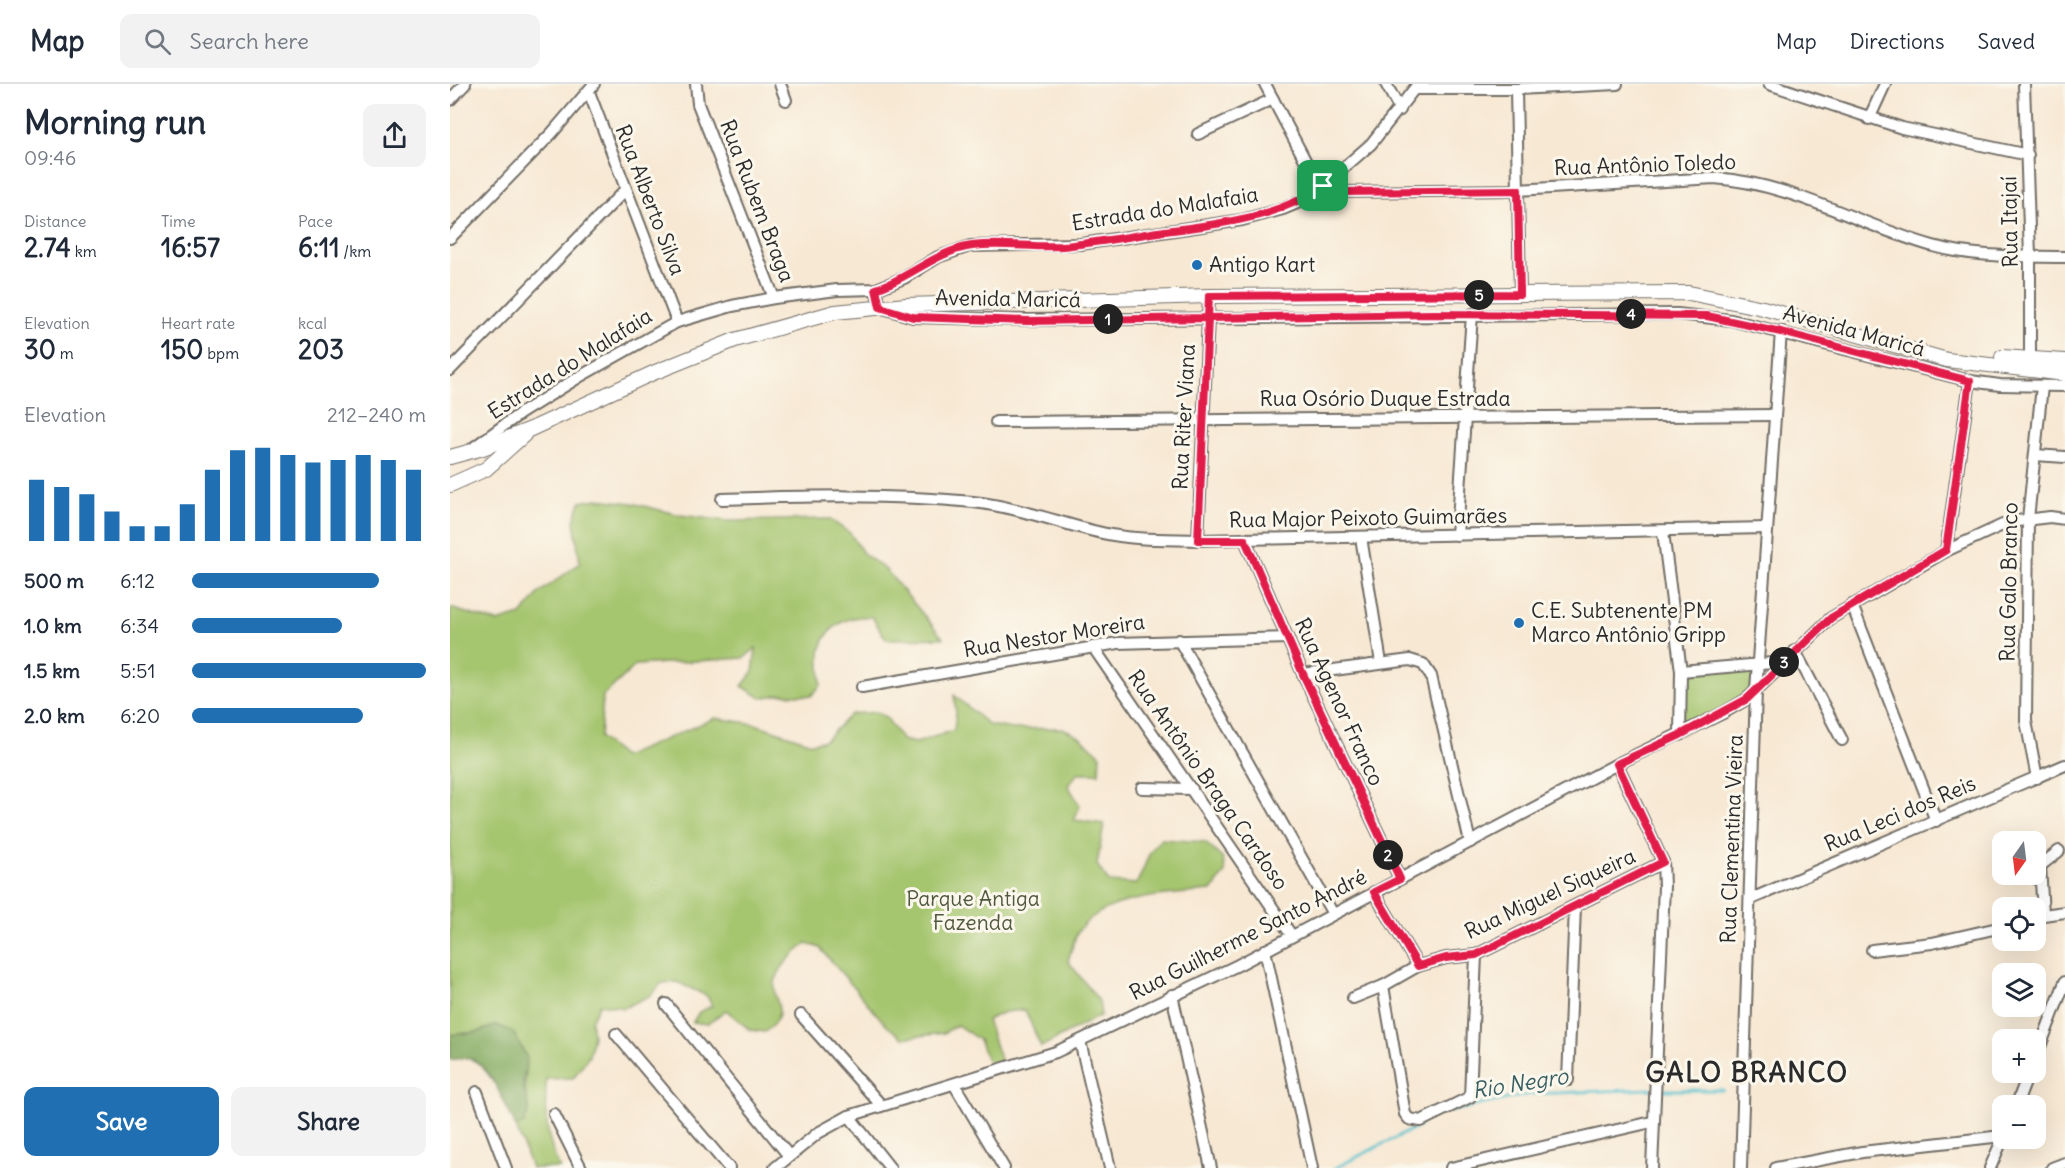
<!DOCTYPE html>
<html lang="en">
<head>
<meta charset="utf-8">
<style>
	body { margin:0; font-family:Delius,sans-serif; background:#f2f2f3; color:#1f2937; height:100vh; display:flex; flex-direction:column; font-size:22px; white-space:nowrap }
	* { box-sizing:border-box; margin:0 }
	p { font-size:20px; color:#747a83 }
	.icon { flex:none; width:33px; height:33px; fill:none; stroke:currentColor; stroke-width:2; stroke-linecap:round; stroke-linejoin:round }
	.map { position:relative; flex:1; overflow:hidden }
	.drawer { display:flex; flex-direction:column; background:#fff; width:450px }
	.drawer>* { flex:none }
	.needle { width:39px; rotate:194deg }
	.controls { position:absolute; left:1542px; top:747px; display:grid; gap:12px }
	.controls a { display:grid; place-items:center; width:54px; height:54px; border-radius:12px; background:#fff; box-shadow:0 6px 24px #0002; font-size:30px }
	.pin { position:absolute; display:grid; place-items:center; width:51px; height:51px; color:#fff; margin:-26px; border-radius:12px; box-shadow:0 3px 9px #0006 }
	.km { position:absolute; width:30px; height:30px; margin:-15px; border-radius:50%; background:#222; color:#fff; font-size:16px; line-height:30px; text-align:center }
	.round { display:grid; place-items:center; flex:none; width:63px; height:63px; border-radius:12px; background:#f2f2f3 }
	.head { display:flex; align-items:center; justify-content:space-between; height:102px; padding:0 24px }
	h1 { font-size:33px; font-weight:800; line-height:45px }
	.figures { display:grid; grid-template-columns:repeat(3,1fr); gap:9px; height:102px; padding:6px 24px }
	.figures div { display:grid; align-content:center }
	.figures b { font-size:26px; font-weight:800 }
	.figures small { font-size:16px; font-weight:400 }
	.figures p { font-size:16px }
	.chart { height:168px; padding:12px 24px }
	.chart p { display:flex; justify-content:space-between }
	.chart svg { width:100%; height:108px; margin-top:6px; stroke:#1f6fb2; stroke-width:6 }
	.cta { display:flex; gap:12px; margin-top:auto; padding:12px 24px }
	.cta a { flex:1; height:69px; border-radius:12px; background:#1f6fb2; color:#fff; font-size:24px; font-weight:800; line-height:69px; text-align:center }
	.cta a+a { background:#f2f2f3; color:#1f2937 }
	ul { padding:0 24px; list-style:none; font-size:20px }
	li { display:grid; grid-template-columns:96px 72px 1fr; align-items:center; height:45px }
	li i { height:15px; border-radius:8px; background:#1f6fb2 }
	header { display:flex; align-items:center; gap:36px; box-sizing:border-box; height:84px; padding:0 30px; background:#fff; border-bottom:2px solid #e0e1e3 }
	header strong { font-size:28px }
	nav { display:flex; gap:33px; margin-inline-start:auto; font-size:21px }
	.search { width:420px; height:54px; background:#f2f2f3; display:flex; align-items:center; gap:15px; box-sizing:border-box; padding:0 21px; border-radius:12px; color:#747a83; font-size:22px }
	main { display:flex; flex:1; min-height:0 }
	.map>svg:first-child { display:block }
	.green { fill:#a5c56e; stroke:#68784c; stroke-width:1.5 }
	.forest { fill:#84aa61; stroke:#586a46; stroke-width:1.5 }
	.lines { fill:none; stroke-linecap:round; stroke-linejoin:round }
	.stream { stroke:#53bfcd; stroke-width:3 }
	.minor-casing { stroke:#726d66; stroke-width:14 }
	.major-casing { stroke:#726d66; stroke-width:16 }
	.minor { stroke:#fff; stroke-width:10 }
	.major { stroke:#fff; stroke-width:14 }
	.route-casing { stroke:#fff; stroke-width:12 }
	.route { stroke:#e11d48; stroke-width:8 }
	.poi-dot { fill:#1f6fb2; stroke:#fbf7ec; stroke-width:2 }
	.labels { text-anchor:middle; stroke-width:6; stroke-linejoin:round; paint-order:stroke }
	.street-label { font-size:21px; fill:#2b2b2b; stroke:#fbf7ec }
	.poi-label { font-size:21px; fill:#2b2b2b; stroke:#fbf7ec; text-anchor:start }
	.park-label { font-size:21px; fill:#50593f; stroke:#fbf7ec }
	.water-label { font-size:22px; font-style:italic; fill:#395f64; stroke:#fbf7ec }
	.district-label { font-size:27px; font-weight:bold; letter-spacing:1.5px; fill:#2b2b2b; stroke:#fbf7ec }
</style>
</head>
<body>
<header>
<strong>Map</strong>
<div class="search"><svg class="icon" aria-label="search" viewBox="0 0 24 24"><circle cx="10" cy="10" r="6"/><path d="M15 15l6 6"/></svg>Search here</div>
<nav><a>Map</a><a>Directions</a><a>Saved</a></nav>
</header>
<main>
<section class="drawer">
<div class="head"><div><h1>Morning run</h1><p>09:46</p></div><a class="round"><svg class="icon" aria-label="share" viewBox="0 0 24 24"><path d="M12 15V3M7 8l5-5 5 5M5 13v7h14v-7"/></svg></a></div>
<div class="figures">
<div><p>Distance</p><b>2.74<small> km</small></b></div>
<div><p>Time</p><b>16:57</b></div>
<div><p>Pace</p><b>6:11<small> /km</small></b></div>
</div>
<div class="figures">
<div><p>Elevation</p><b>30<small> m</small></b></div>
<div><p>Heart rate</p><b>150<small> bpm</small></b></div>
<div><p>kcal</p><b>203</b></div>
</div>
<div class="chart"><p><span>Elevation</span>212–240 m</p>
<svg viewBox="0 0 160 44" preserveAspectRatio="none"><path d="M5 44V19M15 44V22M25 44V25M35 44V32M45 44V38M55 44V38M65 44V29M75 44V15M85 44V7M95 44V6M105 44V9M115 44V12M125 44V11M135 44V9M145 44V11M155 44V15"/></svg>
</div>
<ul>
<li><b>500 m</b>6:12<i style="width:80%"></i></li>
<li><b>1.0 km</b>6:34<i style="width:64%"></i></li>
<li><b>1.5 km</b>5:51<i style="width:100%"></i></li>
<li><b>2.0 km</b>6:20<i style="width:73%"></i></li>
</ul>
<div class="cta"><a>Save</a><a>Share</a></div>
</section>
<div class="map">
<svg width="1615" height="1084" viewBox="0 0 1615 1084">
	<rect width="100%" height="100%" fill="#fbf7ec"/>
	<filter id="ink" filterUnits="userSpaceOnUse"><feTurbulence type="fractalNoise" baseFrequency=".0167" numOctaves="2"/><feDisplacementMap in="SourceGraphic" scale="12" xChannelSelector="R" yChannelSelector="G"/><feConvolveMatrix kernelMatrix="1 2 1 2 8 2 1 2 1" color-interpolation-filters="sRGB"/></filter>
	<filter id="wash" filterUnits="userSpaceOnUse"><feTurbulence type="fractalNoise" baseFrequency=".008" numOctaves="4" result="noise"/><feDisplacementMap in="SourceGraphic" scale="24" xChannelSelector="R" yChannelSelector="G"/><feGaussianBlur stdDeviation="1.35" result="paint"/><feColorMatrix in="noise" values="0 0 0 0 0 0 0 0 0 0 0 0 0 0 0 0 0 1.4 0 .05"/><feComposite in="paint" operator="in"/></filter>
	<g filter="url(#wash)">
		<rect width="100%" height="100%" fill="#f7e8d3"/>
		<!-- green -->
		<g class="green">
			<path d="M148,415L182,419L230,431L278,437L379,435L400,449L413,469L436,486L493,554L436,555L422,533C400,531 378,540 371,564C368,574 371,590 371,601L361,612L332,610L311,614L292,602L303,588L306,564L294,574L186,581L153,612L150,654L173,673L265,634L305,640L362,659L375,656L401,630L426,628L436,633L452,656L466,659L504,646L506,628L504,611L539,641L563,645L613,644L629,652L650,670L649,689H628L618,701L630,722L624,736L654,740L647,781L659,798L686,800C697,782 695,770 711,755L755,758L773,775L775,788L762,807C724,810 655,811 629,846C624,854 621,868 618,877L649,917L651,931L591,963L575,926L554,928L537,936L551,978L540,982L529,956L507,941L494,949L453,954L436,941L370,864L357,859C343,871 331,880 325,898C320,918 343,926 315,948L300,946L276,926L257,940L243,938L249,928L262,922L257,912L227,898L212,899L201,911L174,924L150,920L141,937L143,951L139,972L123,994L96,995C95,1028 95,1055 110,1084H81L66,1043L74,1040C81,1022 72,1007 76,988L47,941L28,948L0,951V524L47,538L71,531L89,509L130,479L124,437L130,418Z"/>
			<path d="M1308,579L1306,606L1230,651L1231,590Z"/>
		</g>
		<!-- forest -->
		<path class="forest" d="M47,941L63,948L77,974L73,999L79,1027L74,1040L66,1043C57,1025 42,985 23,976C16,972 7,975 0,976V951L28,948Z"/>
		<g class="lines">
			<!-- stream -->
			<g class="stream">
				<path d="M1209,1006H1273"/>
				<path d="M1001,1027L1081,1010L1202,1005"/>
				<path d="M885,1084L971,1041"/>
			</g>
		</g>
	</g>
	<g filter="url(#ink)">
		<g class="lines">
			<!-- minor casing -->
			<g class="minor-casing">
				<g id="minor">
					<path d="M246,0L248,20L324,214"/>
					<path d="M330,0L336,16"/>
					<path d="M815,0L865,95L873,102L891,108L1068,106L1264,94C1341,99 1409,141 1483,162C1526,174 1571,172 1615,173"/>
					<path d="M936,0L950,26"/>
					<path d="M1319,0L1452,44L1578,71"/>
					<path d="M1574,0L1580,172V276"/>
					<path d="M966,5H1066L1167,0"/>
					<path d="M1066,5L1070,210"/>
					<path d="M139,8L227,238"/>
					<path d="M0,16L15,0"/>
					<path d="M1419,35L1435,0"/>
					<path d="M748,50L823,15"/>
					<path d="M0,154L102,49L144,0"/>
					<path d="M426,205L430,223L463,233L577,236L1227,230L1281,236L1520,297L1550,301L1615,302"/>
					<path d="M0,286L174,107"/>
					<path d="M546,338L1325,331"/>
					<path d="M23,364L71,329L129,293L227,238L282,222L324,214L387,206L426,205L454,194L488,173L520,162L631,160L792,136L833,125L852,117L873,102L921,60L968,0"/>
					<path d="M1585,371L1615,373"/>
					<path d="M272,415C356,412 440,410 523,418C568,423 609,439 652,449C683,456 716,455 748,456L1317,444"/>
					<path d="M1213,448L1231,587L1230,651"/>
					<path d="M1007,451L1022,230"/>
					<path d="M911,453L931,579"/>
					<path d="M748,456L759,212"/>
					<path d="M795,456L853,590L950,795"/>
					<path d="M1496,467L1520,297"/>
					<path d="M1402,521L1486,737"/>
					<path d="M729,556L883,830"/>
					<path d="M643,563L842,852"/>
					<path d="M1345,567L1392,656"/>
					<path d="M1231,587L1334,578"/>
					<path d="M853,590L960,576L973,580L981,592L1020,758"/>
					<path d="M412,603L668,559L838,554"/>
					<path d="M1167,680L1213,778L1214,802L1202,1084"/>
					<path d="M1587,694L1576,637L1578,435L1592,302"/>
					<path d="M692,704L742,705"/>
					<path d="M924,808L968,882"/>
					<path d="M1301,815L1615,681"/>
					<path d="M1593,830L1590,782L1609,767"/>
					<path d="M1586,832L1615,828"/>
					<path d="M815,866L862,1084"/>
					<path d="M1422,866L1482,859L1552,843"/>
					<path d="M933,902L955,1030L959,1035L971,1037L1020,1013L1026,871"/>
					<path d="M722,911L761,1084"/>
					<path d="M903,914L933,902L968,882L996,874L1026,871L1213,778"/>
					<path d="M216,920L339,1072"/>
					<path d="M351,931L431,1021"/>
					<path d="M166,950L279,1084"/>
					<path d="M630,957L660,1084"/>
					<path d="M1586,973L1615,898"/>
					<path d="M1118,996L1125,823"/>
					<path d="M504,1000L554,1084"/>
					<path d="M27,1008L56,1084"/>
					<path d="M1566,1022L1579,988"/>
					<path d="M104,1030L131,1084"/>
					<path d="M399,1032L440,1084"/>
					<path d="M325,1084L368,1049L399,1032L606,968L788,881L1167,680L1273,629L1297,615L1381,534L1496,467L1559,438L1600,433L1615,435"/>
					<path d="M1001,1084L1202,1038"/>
					<path d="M1291,1084L1306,606L1331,247"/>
					<path d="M1326,1084L1412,1068L1552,1052"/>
					<path d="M1540,1084L1553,1054"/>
					<path d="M1602,1084L1615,1079"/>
				</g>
			</g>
			<!-- major casing -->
			<g class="major-casing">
				<g id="major">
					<path d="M1552,273L1615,277"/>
					<path d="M0,373L33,364L81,345L203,289L285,256L385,228L456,221L759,212L1239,209L1313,224L1497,276L1615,290"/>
					<path d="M0,401L36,385L74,351"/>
				</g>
			</g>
			<!-- minor -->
			<use href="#minor" class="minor"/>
			<!-- major -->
			<use href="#major" class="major"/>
		</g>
	</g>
	<g class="lines" filter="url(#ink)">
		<!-- route casing -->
		<g class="route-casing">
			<path id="route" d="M873,102C825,136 765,140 708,148C677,153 645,159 613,162C583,164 552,158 522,162C486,167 460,194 426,205L430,223L463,233L577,237L758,234L748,456H795L853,590L950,795L924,808L968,882L996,874L1026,871L1213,778L1167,680L1230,651L1297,615L1381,534L1496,466L1520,297L1331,248L1257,232L983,230L758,234L759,212L1070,210L1068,106L891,108L873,102"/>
		</g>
		<!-- route -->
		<use href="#route" class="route"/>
	</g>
	<!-- markers -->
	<g class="poi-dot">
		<circle cx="747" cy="181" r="6"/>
		<circle cx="1069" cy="539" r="6"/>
	</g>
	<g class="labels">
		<!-- street labels -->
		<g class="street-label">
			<text transform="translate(1195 81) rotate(-2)" y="7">Rua Antônio Toledo</text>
			<text transform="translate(200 116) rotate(69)" y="7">Rua Alberto Silva</text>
			<text transform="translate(307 117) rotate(69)" y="7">Rua Rubem Braga</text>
			<text transform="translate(715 125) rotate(-9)" y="7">Estrada do Malafaia</text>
			<text transform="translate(1560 138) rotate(-91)" y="7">Rua Itajaí</text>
			<text transform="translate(558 215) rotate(1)" y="7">Avenida Maricá</text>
			<text transform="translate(1404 247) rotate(15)" y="7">Avenida Maricá</text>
			<text transform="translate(120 280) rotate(-32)" y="7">Estrada do Malafaia</text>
			<text x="935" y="322">Rua Osório Duque Estrada</text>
			<text transform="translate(734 333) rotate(-87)" y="7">Rua Riter Viana</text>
			<text transform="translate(918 434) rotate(-1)" y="7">Rua Major Peixoto Guimarães</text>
			<text transform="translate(1559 498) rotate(-89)" y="7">Rua Galo Branco</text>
			<text transform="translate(604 552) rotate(-9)" y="7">Rua Nestor Moreira</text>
			<text transform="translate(889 618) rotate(65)" y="7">Rua Agenor Franco</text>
			<text transform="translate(758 696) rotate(55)" y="7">Rua Antônio Braga Cardoso</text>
			<text transform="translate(1450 730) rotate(-23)" y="7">Rua Leci dos Reis</text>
			<text transform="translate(1282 755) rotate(-88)" y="7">Rua Clementina Vieira</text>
			<text transform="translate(1100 810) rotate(-25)" y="7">Rua Miguel Siqueira</text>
			<text transform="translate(798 851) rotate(-27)" y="7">Rua Guilherme Santo André</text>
		</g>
		<!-- poi labels -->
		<g class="poi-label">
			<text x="759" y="188">Antigo Kart</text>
			<text x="1081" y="534">C.E. Subtenente PM<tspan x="1081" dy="24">Marco Antônio Gripp</tspan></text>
		</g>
		<!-- park labels -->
		<g class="park-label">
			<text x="523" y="822">Parque Antiga<tspan x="523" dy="24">Fazenda</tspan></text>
		</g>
		<!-- water labels -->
		<g class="water-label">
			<text transform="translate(1070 999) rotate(-9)" y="8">Rio Negro</text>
		</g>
		<!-- district labels -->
		<g class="district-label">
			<text x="1297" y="998">GALO BRANCO</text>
		</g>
	</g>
</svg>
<div class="controls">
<a><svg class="needle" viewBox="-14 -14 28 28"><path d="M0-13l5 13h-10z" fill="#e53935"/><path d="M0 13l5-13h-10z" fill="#747a83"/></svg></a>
<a><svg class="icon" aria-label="locate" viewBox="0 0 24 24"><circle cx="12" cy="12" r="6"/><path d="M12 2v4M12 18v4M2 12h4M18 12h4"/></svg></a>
<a><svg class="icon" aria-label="layers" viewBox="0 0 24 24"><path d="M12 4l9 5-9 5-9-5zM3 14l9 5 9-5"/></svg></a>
<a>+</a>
<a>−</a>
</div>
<div class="pin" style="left:873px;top:102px;background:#1e9e55"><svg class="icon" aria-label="arrive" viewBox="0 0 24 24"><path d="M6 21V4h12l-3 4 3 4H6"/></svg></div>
<b class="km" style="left:658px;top:235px">1</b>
<b class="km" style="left:938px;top:771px">2</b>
<b class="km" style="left:1334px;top:578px">3</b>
<b class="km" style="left:1181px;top:230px">4</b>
<b class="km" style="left:1029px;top:211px">5</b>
</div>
</main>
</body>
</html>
